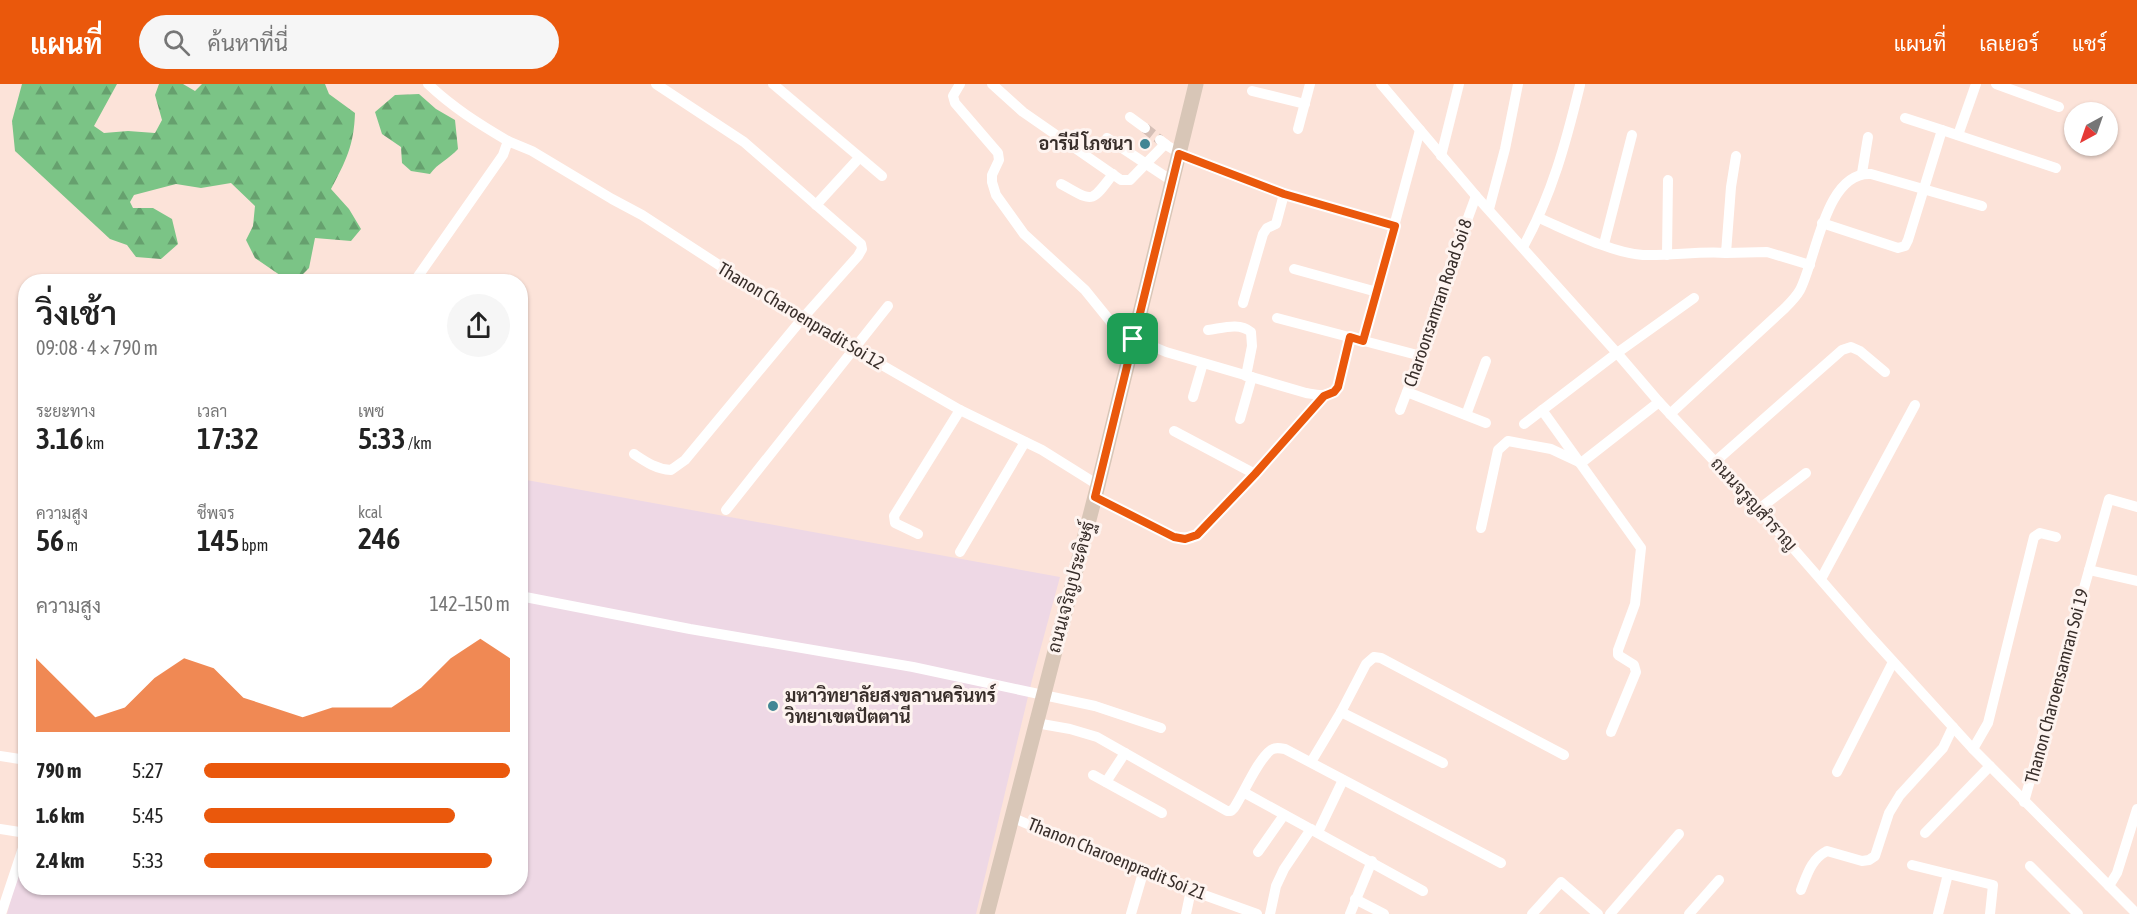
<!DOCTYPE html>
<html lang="th">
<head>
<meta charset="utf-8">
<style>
	body { margin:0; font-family:"Asap Condensed",Sarabun,sans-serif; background:#f6f6f6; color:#222; height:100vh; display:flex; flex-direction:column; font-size:22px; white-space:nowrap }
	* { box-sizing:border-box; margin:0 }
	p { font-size:20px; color:#767676 }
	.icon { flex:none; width:33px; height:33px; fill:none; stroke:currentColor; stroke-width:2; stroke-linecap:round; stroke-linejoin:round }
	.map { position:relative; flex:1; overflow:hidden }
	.drawer { position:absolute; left:18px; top:190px; width:510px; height:621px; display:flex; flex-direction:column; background:#fff; border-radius:24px; box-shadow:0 2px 4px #0004 }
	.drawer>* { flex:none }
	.needle { width:39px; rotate:220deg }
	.buttons { position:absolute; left:2064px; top:18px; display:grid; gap:12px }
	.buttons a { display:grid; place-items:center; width:54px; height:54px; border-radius:50%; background:#fff; box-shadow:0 2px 4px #0004; font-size:30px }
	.pin { position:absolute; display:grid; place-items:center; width:51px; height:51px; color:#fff; margin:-26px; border-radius:12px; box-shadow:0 3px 9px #0006 }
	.round { display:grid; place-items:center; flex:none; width:63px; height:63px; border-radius:32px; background:#f6f6f6 }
	.head { display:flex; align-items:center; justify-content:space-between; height:102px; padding:0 18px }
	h1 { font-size:33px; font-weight:600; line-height:45px }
	.stats { display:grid; grid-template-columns:repeat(3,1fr); gap:9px; height:102px; padding:6px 18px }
	.stats div { display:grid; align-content:center }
	.stats b { font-size:30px; font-weight:600 }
	.stats small { font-size:16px; font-weight:400 }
	.stats p { font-size:16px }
	.chart { height:168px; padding:12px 18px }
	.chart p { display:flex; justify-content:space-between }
	.chart svg { width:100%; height:108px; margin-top:6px; fill:#ea580c; opacity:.7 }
	ul { padding:0 18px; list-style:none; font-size:20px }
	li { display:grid; grid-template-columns:96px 72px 1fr; align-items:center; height:45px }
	li i { height:15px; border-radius:8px; background:#ea580c }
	header { display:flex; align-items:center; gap:36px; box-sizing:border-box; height:84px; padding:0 30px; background:#ea580c; color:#fff }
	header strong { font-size:28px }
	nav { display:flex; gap:33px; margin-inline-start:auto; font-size:21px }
	.search { width:420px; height:54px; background:#f6f6f6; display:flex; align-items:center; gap:15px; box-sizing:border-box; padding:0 21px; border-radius:33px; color:#767676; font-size:22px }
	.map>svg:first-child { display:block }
	.education { fill:#eed8e5 }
	.forest { fill:url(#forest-firs) }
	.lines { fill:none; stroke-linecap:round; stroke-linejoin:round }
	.street-tunnel { stroke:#d5bfb6; stroke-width:10; stroke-dasharray:10 5; stroke-linecap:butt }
	.street { stroke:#fff; stroke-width:10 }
	.secondary { stroke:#d8c6b7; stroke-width:15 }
	.route-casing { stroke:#fff; stroke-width:12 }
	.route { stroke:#ea580c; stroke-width:8 }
	.poi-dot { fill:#428694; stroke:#fef4f0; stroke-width:2 }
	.labels { text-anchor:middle; stroke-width:6; stroke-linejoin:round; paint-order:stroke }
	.poi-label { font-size:18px; font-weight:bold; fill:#382e2a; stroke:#fef4f0; text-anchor:end }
	.street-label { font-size:18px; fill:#382e2a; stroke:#fef4f0 }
</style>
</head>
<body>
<header>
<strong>แผนที่</strong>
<div class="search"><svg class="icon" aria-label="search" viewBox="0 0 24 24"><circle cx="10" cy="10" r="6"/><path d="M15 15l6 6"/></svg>ค้นหาที่นี่</div>
<nav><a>แผนที่</a><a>เลเยอร์</a><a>แชร์</a></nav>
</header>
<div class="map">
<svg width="2137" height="830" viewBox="0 0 2137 830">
	<defs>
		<pattern id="forest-firs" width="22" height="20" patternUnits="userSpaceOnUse" patternTransform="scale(1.5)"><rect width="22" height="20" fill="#7bc486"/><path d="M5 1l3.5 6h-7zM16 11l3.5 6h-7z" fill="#66a06e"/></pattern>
	</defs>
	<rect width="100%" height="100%" fill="#fce3d9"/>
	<!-- education -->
	<path class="education" d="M521,395L1060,493L1032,596L976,830H7L25,763L26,804H520Z"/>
	<!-- forest -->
	<g class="forest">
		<path d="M22,0H117L94,42L104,49L128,47L155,49L162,36L155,11L159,0H183L195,7L202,0H325L329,10L355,29C354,61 346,77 331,105L349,125L361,145L351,157L315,154L309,184L295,198H290L255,174L246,156L253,142L255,122L231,99L201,104L176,100L134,111L130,118L133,124H153L172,135L178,160L161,175L136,173L127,161L110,155L15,67L12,37Z"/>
		<path d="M419,10L436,25L455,36L458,65C449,75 438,79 430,90L411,87L402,79L401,63L382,50L375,28L395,11Z"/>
	</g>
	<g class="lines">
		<!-- street-tunnel -->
		<path class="street-tunnel" d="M1145,44L1160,56"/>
		<!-- street -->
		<g class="street">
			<path d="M773,0L882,92"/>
			<path d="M960,0L953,12L955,19L998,69L999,76L992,91V98L996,111L1024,150L1085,206L1119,248L1166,268L1306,309C1319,311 1329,314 1338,303L1350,253"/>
			<path d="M992,0L1023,28L1121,96H1130L1165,60"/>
			<path d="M1381,0L1476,112L1617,269L1659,318L1759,425L1869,551L1973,665L2137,830"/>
			<path d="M1996,0L2059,23"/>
			<path d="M1252,7L1305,20"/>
			<path d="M1130,33L1145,44"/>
			<path d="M1905,34L1942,46"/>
			<path d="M1298,45L1310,0"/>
			<path d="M1958,51L1976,0"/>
			<path d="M1107,54L1172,97"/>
			<path d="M1160,56C1175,69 1192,74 1209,82C1269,107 1332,124 1395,142"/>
			<path d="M508,57L532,67L612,115L642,131L802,235L960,326L1042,366L1098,401"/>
			<path d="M1441,72L1459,0"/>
			<path d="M1862,89L1868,53"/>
			<path d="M1061,100C1093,117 1090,121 1113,90"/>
			<path d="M816,121L859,74"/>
			<path d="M1489,125L1505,65L1518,0"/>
			<path d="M1539,134C1569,147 1612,169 1643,171C1671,172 1699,167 1726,169L1731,103L1736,72"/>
			<path d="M1822,139L1898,164L1905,162L1908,156L1942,46L2056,84"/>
			<path d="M1604,160L1632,51"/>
			<path d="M1523,163C1552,111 1566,58 1580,1"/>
			<path d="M1726,169L1767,168L1810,181"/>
			<path d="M1667,171L1668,96"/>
			<path d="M1294,185L1377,208"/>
			<path d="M414,198L503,71L508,57C479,40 452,23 428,0"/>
			<path d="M1243,219L1263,150L1267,144L1276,140L1284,110"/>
			<path d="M1277,234L1421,272"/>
			<path d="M1208,246C1223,244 1239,238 1251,248L1252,262L1246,292"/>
			<path d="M1363,257L1420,46"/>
			<path d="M1407,308L1486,339"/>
			<path d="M1193,313L1203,279"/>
			<path d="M1400,326L1430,248L1434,226L1476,112"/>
			<path d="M1542,326L1641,464L1635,520L1618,566V571L1634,581L1636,588L1611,648"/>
			<path d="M1670,330L1785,224C1790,219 1796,213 1800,206C1816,176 1825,87 1871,90L1982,122"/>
			<path d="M1466,331L1486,277"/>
			<path d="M1240,335L1252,293"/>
			<path d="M1524,340L1617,269L1694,214"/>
			<path d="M1174,347L1255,390"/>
			<path d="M634,370C646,378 656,385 671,386L685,376L802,235L858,172L862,165L861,160L744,58L656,0"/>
			<path d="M1716,377L1842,266L1851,263L1860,267L1885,288"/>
			<path d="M1095,413L1174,453L1191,454L1197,451L1255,390L1324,312"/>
			<path d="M1759,425L1806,389"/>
			<path d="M726,426L888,222"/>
			<path d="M1481,444L1498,366L1508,357L1551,365L1581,379L1659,318"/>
			<path d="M918,450L895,439L894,432L960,326"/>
			<path d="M960,468L1025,358"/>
			<path d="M2089,486L2137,497"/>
			<path d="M1821,495L1915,321"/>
			<path d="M520,512L690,545L913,583L1095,622L1161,644"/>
			<path d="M1341,628L1443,679"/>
			<path d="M1036,639L1070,645L1097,653L1227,727H1231L1234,724C1244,709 1258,675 1271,666C1275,663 1280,664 1285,665L1501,779"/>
			<path d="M1973,665L1988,639L2034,453L2040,449L2056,453"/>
			<path d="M0,672L26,676"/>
			<path d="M1311,678L1341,628L1366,580L1374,573L1381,574L1564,671"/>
			<path d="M1837,688L1893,578"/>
			<path d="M1093,691L1162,729"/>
			<path d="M1106,698L1125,669"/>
			<path d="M1245,709L1423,807"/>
			<path d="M2024,718L2109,415L2137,423"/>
			<path d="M1011,733L1137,787L1257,830"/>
			<path d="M0,745L26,749"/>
			<path d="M1318,748L1343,696"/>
			<path d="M1925,749L1990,682"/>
			<path d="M1258,768L1284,731"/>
			<path d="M1912,781L1993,801L1990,830"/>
			<path d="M2030,782L2078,830"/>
			<path d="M2109,802L2117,789L2137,725"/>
			<path d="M1801,806C1807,791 1811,775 1827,767L1862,777L1869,776L1875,772L1889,729L1900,711L1943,664L1953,643"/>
			<path d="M1355,815L1384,830"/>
			<path d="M1,830L26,755"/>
			<path d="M1131,830L1143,789"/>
			<path d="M1186,830L1191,806"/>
			<path d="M1270,830L1276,802L1284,785L1311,745"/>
			<path d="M1350,830L1372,777"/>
			<path d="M1532,830L1561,798L1598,830"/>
			<path d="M1610,830L1679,750"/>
			<path d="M1689,830L1719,796"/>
			<path d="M1938,830L1948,790"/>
		</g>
		<!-- secondary -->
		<path class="secondary" d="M987,830L1098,401L1196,0"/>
	</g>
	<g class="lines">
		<!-- route casing -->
		<g class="route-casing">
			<path id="route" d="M1179,70L1284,110L1395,142L1363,257L1350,253L1338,303L1334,308L1324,312L1255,390L1197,451L1185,455L1174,453L1095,413Z"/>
		</g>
		<!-- route -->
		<use href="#route" class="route"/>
	</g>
	<!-- markers -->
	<g class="poi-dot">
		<circle cx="1145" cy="60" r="6"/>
		<circle cx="773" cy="622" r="6"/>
	</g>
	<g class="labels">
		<!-- poi labels -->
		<g class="poi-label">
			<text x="1133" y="66">อารีนี โภชนา</text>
			<text x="785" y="618" text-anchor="start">มหาวิทยาลัยสงขลานครินทร์<tspan x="785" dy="21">วิทยาเขตปัตตานี</tspan></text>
		</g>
		<!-- street labels -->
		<g class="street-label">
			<text transform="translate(1438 219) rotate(-71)" y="6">Charoonsamran Road Soi 8</text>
			<text transform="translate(801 232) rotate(31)" y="6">Thanon Charoenpradit Soi 12</text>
			<text transform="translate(1754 420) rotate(48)" y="6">ถนนจรูญสำราญ</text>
			<text transform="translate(1071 503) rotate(-75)" y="6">ถนนเจริญประดิษฐ์</text>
			<text transform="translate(2057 602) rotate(-75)" y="6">Thanon Charoensamran Soi 19</text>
			<text transform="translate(1117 775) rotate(22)" y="6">Thanon Charoenpradit Soi 21</text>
		</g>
	</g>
</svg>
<div class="buttons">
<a><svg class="needle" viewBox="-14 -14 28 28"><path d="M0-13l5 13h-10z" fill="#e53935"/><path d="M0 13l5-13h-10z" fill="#767676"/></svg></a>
</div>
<div class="pin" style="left:1133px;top:255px;background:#1e9e55"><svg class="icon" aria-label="arrive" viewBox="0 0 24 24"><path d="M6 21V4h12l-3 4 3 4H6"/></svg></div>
<section class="drawer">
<div class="head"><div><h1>วิ่งเช้า</h1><p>09:08 · 4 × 790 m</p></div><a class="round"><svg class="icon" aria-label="share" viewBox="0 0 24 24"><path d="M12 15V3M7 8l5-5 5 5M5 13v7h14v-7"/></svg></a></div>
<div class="stats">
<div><p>ระยะทาง</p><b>3.16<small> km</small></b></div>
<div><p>เวลา</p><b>17:32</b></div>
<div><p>เพซ</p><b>5:33<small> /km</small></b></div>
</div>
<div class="stats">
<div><p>ความสูง</p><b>56<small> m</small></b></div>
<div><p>ชีพจร</p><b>145<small> bpm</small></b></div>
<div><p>kcal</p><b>246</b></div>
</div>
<div class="chart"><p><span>ความสูง</span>142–150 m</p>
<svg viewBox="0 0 160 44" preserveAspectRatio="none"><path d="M0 44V14L10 26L20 38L30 34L40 22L50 14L60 18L70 30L80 34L90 38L100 34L110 34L120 34L130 26L140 14L150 6L160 14V44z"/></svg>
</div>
<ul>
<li><b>790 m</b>5:27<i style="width:100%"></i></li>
<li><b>1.6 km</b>5:45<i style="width:82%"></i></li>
<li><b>2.4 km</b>5:33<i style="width:94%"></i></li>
</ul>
</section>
</div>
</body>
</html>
